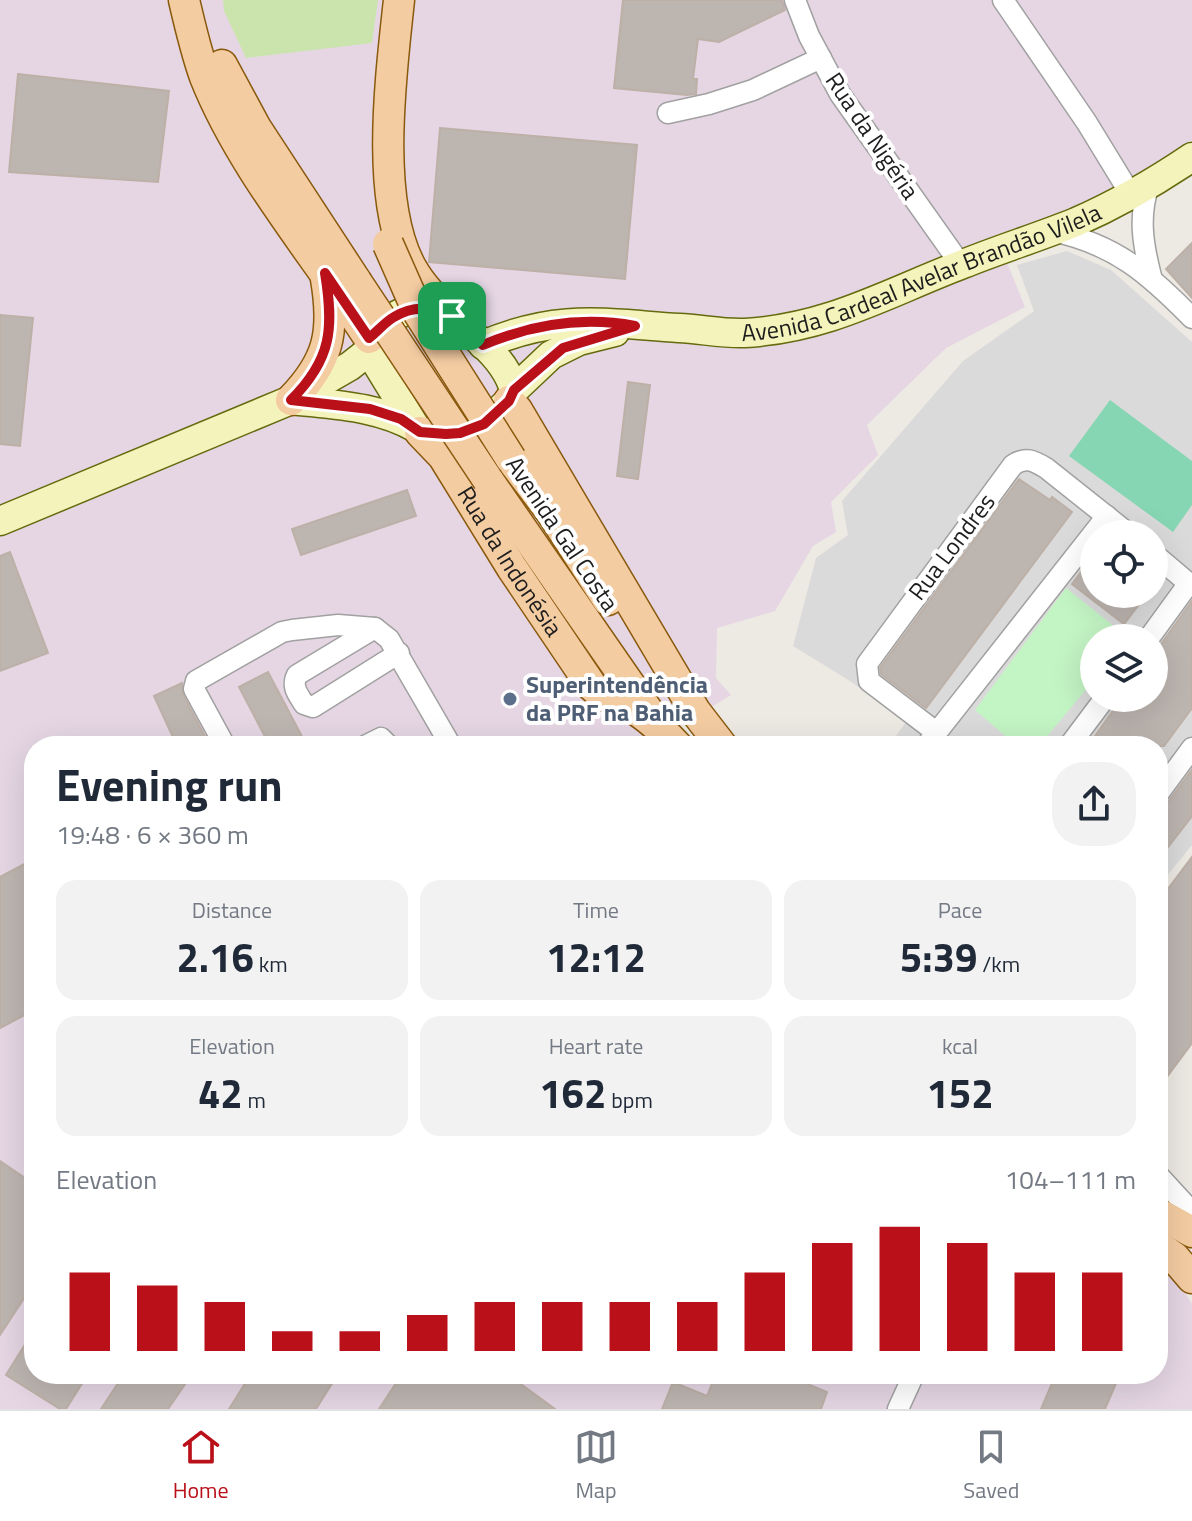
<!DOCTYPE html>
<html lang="en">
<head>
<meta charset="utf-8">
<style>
	body { margin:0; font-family:"Titillium Web",sans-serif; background:#f2f2f3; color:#1f2937; height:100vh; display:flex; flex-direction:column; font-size:30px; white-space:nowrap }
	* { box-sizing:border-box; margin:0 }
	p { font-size:26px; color:#747a83 }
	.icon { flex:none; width:44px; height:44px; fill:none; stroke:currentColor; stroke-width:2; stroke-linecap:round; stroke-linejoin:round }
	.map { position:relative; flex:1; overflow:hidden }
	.side { position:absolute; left:24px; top:736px; width:1144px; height:648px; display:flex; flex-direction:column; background:#fff; border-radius:32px; box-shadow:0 8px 32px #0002 }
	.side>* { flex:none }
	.tools { position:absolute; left:1080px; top:520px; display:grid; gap:16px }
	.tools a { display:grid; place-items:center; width:88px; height:88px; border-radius:50%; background:#fff; box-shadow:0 8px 32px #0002; font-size:40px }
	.pin { position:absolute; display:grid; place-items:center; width:68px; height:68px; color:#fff; margin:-34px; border-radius:16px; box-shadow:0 4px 12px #0006 }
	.round { display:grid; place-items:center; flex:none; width:84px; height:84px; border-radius:32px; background:#f2f2f3 }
	.headline { display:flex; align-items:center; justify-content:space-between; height:136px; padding:0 32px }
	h1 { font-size:44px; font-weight:700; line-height:60px }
	.stats { display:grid; grid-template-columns:repeat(3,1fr); gap:12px; height:136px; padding:8px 32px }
	.stats div { display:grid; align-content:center; border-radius:20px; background:#f2f2f3; text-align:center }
	.stats b { font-size:40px; font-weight:700 }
	.stats small { font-size:22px; font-weight:400 }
	.stats p { font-size:22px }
	.chart { height:224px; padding:16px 32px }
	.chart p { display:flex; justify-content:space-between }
	.chart svg { width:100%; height:144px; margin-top:8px; stroke:#b9101a; stroke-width:6 }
	.tabs { display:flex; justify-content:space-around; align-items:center; height:112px; border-top:2px solid #e0e1e3; background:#fff; font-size:22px; color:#747a83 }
	.tabs a { display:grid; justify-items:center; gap:4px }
	.tabs .selected { color:#b9101a }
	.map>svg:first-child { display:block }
	.residential { fill:#dbdada; fill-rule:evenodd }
	.industrial { fill:#e6d6e4 }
	.grass { fill:#cbe4ad }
	.park { fill:#c3f4c4 }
	.pitch { fill:#87d6b3 }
	.building { fill:#bdb5b0; stroke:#bdb0a7; stroke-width:2 }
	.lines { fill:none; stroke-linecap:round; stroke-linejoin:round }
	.street-casing { stroke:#a1a1a1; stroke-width:23 }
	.secondary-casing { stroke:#656a0e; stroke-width:31 }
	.primary-casing { stroke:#89590c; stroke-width:33 }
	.street { stroke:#fff; stroke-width:20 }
	.secondary { stroke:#f4f3bb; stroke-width:28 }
	.primary { stroke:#f4cca2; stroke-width:30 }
	.primary-bridge-casing { stroke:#89590c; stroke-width:33; stroke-linecap:butt }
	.primary-bridge { stroke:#f4cca2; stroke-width:30 }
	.route-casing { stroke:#fff; stroke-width:16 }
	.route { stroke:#b9101a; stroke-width:10 }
	.service-dot { fill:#5c6f8a; stroke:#fff; stroke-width:3 }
	.labels { text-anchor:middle; stroke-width:8; stroke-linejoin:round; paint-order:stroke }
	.street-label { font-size:24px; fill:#1d1d1d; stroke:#fff }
	.service-label { font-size:24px; font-weight:bold; fill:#4e5e75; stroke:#fff; text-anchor:start }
</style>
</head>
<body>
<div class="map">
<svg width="1192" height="1409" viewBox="0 0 1192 1409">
	<rect width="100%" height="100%" fill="#ede9e3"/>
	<!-- residential -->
	<path class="residential" d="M1067,251L1111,270L1192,342V845L1158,887V746H889L906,722L850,681L793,646L816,558L848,535L842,501L963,361L1034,311L1017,265ZM1094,534H1154V594H1094ZM1094,638H1154V698H1094Z"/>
	<!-- industrial -->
	<path class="industrial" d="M0,0H1192V140L1117,189L997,238L1025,307L946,348L867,425L878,455L831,502L836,532L813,546L775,611L717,628L716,678L731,695L680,726L691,746H34V1374H1158V1260L1176,1277L1192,1304V1409H0Z"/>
	<!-- grass -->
	<path class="grass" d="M223,0H378L372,43L246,58L224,11Z"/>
	<!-- park -->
	<path class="park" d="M1066,588L1129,638H1094V680L1039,746H1017L975,710Z"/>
	<!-- pitch -->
	<path class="pitch" d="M1110,400L1192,461V505L1173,532L1069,456Z"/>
	<!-- building -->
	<g class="building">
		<path d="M623,0H782L785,10L719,42L698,39L693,79H697L696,94L687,95L614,88Z"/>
		<path d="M18,74L169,91L158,182L9,172Z"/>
		<path d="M440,128L637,145L625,279L429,262Z"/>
		<path d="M1192,243V298L1166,269Z"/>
		<path d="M0,315L33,318L20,446L0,444Z"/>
		<path d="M628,382L650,385L638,479L617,476Z"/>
		<path d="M1019,479L1050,500L1052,497L1072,512L926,708L881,674L880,668Z"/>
		<path d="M407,490L416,516L301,555L292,529Z"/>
		<path d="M10,552L48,653L0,671V556Z"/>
		<path d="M1094,555V594H1147L1124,624L1072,584Z"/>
		<path d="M1192,601V708L1164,746H1088L1122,698H1154V654Z"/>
		<path d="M268,672L307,746H270L239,687Z"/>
		<path d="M182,683L183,695L210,746H177L154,696Z"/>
		<path d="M1192,770V816L1158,860V811L1168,802Z"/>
		<path d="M1192,857V1043L1158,1089V902Z"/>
		<path d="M34,859V1010L0,1028V877Z"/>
		<path d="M0,1161L34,1184V1283L0,1335Z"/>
		<path d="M34,1330V1374H88L66,1409H60L6,1375Z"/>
		<path d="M124,1374H192L168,1409H101Z"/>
		<path d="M251,1374H338L316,1409H229Z"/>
		<path d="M402,1374H507L555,1409H379Z"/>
		<path d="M716,1374H783L827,1392L821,1409H662L673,1382L707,1396Z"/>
		<path d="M1056,1374H1120L1105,1409H1041Z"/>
	</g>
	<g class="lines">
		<!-- street casing -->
		<g class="street-casing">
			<g id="street">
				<path d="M795,0L809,36L840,94L961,265"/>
				<path d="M1003,0L1087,123L1131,195"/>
				<path d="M668,113L709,104L753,90L821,58"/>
				<path d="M1149,185C1138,216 1143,245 1151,276"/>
				<path d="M1052,231C1115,244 1149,274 1192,318"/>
				<path d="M1154,554L1192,586"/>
				<path d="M375,628L297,675C291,687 298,694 304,704L313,707L399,653"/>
				<path d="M1149,638L1189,583"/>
				<path d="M936,732L869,681L867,664L1013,465C1026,456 1034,461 1046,468L1129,534"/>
				<path d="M225,746L194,689L196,681L282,632L292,630L338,625L375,628L389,639L451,746"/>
				<path d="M365,746L381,738L389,746"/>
				<path d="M926,746L1107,516"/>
				<path d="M1069,746L1105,698"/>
				<path d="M1158,794L1192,748"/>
				<path d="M1158,1175L1192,1212"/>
				<path d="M898,1409L914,1374"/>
			</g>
		</g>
		<!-- secondary casing -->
		<g class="secondary-casing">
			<g id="secondary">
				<path id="s1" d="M483,345C558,313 601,323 679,328C701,329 723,334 745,333C829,328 887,293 963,264C1000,249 1039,237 1076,222C1117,204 1155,182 1192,157"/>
				<path d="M291,400C334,405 378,406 416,428"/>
				<path d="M493,416L509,401L514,390L551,355L579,341L615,332"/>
				<path d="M444,434L420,432L416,428L369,351V338C377,332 384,323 393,317C431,295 456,320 482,343C496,356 509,371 514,390"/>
				<path d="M0,521L291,400L350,366L369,351"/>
			</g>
		</g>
		<!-- primary casing -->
		<g class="primary-casing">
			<g id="primary">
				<path d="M184,0C190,26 196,52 205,77C242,170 315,254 369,338"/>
				<path d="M399,0C391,75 374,202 412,269C422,287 437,302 452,316"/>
				<path d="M222,65L256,128L356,281"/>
				<path d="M291,400C329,361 335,332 326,279"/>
				<path d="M509,401L517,410L695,711L722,746"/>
				<path id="s2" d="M420,432L443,456L512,568L591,685C605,699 615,698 631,707C649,717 663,731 677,746"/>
				<path d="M511,459L551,512L608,600"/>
				<path d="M488,480L650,714"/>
				<path d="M1158,1213L1192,1232"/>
				<path d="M1158,1246L1174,1257L1192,1278"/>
			</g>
		</g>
		<!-- street -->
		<use href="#street" class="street"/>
		<!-- secondary -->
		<use href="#secondary" class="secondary"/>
		<!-- primary -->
		<use href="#primary" class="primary"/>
		<!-- primary-bridge casing -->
		<g class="primary-bridge-casing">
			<g id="primary-bridge">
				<path d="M388,244L418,312L511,459"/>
				<path d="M356,281L488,480"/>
			</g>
		</g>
		<!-- primary-bridge -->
		<use href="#primary-bridge" class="primary-bridge"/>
	</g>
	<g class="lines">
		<!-- route casing -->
		<g class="route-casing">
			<path id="route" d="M325,273L369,338C377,332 385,322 394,317C431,295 457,321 483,345C533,324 582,316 635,326L563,348L514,390L509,401L484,424L460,433L446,434L420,432L401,419L370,409L291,400C332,359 334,328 325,273Z"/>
		</g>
		<!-- route -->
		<use href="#route" class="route"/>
	</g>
	<!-- markers -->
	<circle class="service-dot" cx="510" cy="699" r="8"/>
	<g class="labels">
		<!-- street labels -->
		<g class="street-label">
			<text transform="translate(872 136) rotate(56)" y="8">Rua da Nigéria</text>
			<text dy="8" stroke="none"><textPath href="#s1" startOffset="452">Avenida Cardeal Avelar Brandão Vilela</textPath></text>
			<text transform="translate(562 534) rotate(56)" y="8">Avenida Gal Costa</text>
			<text transform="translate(952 547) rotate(-53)" y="8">Rua Londres</text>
			<text dy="8" stroke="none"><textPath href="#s2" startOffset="158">Rua da Indonésia</textPath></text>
		</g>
		<!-- service labels -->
		<g class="service-label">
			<text x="526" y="693">Superintendência<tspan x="526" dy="28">da PRF na Bahia</tspan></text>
		</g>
	</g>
</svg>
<div class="tools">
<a><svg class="icon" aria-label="locate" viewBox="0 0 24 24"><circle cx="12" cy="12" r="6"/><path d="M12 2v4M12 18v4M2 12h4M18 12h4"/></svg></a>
<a><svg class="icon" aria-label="layers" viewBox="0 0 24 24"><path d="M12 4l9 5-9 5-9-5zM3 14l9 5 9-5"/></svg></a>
</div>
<div class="pin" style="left:452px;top:316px;background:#1e9e55"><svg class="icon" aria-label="arrive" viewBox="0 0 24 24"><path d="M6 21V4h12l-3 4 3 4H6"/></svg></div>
<section class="side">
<div class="headline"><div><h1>Evening run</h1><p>19:48 · 6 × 360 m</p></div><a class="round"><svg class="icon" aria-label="share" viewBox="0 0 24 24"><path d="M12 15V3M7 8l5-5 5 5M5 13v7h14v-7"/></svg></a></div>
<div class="stats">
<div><p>Distance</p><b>2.16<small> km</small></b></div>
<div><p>Time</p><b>12:12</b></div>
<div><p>Pace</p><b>5:39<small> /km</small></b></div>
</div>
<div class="stats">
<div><p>Elevation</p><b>42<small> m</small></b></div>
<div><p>Heart rate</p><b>162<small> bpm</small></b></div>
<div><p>kcal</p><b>152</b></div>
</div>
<div class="chart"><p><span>Elevation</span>104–111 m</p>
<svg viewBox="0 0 160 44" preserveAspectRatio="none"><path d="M5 44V20M15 44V24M25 44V29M35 44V38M45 44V38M55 44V33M65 44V29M75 44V29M85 44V29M95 44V29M105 44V20M115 44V11M125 44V6M135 44V11M145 44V20M155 44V20"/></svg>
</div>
</section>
</div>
<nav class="tabs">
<a class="selected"><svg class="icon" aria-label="home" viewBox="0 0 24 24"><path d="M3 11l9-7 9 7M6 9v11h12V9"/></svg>Home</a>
<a><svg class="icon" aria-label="map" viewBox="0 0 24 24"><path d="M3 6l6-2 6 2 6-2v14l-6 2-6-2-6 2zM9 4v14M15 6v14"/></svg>Map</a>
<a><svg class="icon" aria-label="saved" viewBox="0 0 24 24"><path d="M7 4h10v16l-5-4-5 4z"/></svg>Saved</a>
</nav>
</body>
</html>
